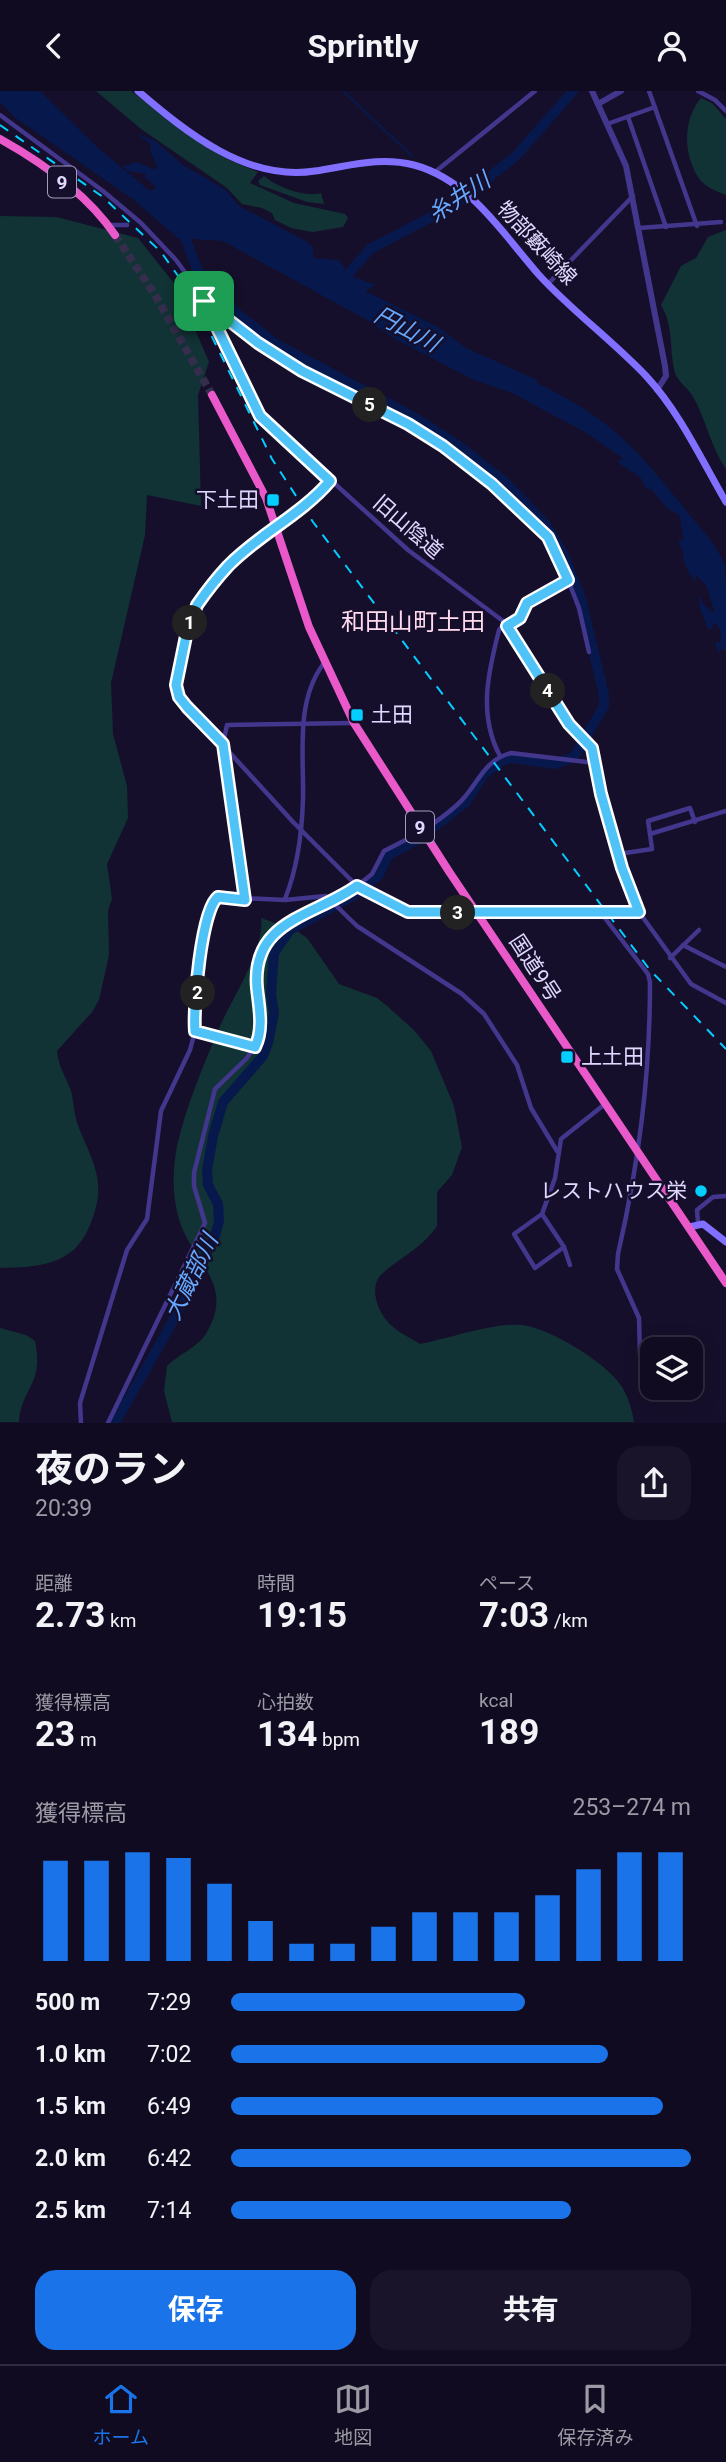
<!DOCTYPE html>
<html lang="ja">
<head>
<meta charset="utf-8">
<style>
	body { margin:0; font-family:Roboto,"Noto Sans JP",sans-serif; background:#191429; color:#f1f3f6; height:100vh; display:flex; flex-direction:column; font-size:26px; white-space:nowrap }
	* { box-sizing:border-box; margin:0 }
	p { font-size:23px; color:#9c9ba5 }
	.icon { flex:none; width:38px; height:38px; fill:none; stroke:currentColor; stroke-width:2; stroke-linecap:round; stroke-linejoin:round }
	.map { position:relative; height:1332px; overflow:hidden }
	.panel { display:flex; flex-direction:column; background:#100b20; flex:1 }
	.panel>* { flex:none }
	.buttons { position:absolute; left:640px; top:1246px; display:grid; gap:14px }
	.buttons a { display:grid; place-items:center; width:63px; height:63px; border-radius:14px; background:#100b20; box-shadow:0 4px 18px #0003,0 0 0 2px #302b3e; font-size:35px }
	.pin { position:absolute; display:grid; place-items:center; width:60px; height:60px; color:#fff; margin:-30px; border-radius:14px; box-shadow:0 4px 10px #0006 }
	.km { position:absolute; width:35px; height:35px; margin:-18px; border-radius:50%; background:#222; color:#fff; font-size:19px; line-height:35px; text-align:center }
	.round { display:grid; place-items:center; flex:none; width:74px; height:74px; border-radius:21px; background:#191429 }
	.overview { display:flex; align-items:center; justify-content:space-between; height:119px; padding:0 35px }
	h1 { font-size:38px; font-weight:700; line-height:52px }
	.stats { display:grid; grid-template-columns:repeat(3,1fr); gap:10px; height:119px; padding:7px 35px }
	.stats div { display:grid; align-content:center }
	.stats b { font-size:35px; font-weight:700 }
	.stats small { font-size:19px; font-weight:400 }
	.stats p { font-size:19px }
	.chart { height:196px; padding:14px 35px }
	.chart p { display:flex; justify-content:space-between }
	.chart svg { width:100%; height:126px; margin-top:7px; stroke:#1a73e8; stroke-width:6 }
	.button { display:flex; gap:14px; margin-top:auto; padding:14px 35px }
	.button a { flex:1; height:80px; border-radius:21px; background:#1a73e8; color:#fff; font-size:28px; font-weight:700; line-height:80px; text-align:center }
	.button a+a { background:#191429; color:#f1f3f6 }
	ul { padding:0 35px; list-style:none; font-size:23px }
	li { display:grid; grid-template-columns:112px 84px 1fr; align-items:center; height:52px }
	li i { height:18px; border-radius:9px; background:#1a73e8 }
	header { display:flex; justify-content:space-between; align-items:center; height:91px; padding:0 35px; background:#100b20; font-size:32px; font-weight:700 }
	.dock { display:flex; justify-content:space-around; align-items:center; height:98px; border-top:2px solid #302b3e; background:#100b20; font-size:19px; color:#9c9ba5 }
	.dock a { display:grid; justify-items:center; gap:4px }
	.dock .on { color:#1a73e8 }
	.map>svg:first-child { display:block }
	.green { fill:#113335 }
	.water { fill:#07194c }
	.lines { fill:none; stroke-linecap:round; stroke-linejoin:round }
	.stream { stroke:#07194c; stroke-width:2 }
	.river { stroke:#07194c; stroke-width:10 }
	.trunk-tunnel { stroke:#342d4b; stroke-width:8; stroke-dasharray:8 4; stroke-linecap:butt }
	.minor { stroke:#43378d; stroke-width:4.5 }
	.tertiary { stroke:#43378d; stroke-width:6 }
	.secondary { stroke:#816fff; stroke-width:7 }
	.trunk { stroke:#e959ca; stroke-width:8 }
	.rail { stroke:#04cdff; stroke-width:2; stroke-dasharray:10 9; stroke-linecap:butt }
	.route-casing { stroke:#fff; stroke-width:14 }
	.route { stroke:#4fc3f7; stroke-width:9 }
	.poi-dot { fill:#04cdff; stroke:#160f2b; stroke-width:2.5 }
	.labels { text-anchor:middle; stroke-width:5; stroke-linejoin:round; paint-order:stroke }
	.shield { fill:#160f2b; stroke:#a49cbf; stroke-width:2 }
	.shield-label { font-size:19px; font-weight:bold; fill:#e1d8ff }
	.street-label { font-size:21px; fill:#e1d8ff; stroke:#160f2b }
	.poi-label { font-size:21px; fill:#e1d8ff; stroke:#160f2b; text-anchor:end }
	.water-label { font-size:23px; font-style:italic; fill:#66a9ff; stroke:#160f2b }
	.quarter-label { font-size:24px; fill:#ffdaee; stroke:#160f2b }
</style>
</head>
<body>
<header><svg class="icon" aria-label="back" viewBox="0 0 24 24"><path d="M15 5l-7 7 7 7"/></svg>Sprintly<svg class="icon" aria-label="person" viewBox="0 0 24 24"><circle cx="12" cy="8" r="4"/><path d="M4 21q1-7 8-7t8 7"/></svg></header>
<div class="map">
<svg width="726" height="1332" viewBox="0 0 726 1332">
	<rect width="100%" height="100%" fill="#160f2b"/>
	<!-- green -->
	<g class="green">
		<path d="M96,0H131L202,52L229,69L258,81L250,92L294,112L345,123L348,127L343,136L313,141L291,137L275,129L272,122L262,117L242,113L227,97L141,38Z"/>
		<path d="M701,7L712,12L726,28V104C716,100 704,96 698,86C683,61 683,29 701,7Z"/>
		<path d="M264,85C275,95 305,107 321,102L324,113L307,111L260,94L258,90Z"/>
		<path d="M0,125L56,126L138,147L177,196L209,271L198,304L201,415L147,404L145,444L111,592L113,643L127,695L128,727L107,773L112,808L108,819L109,864L99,909L92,921L57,960C58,975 66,986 71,1000C74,1013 74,1025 79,1037C95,1076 107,1092 90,1134C74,1175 38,1176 0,1177Z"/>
		<path d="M726,139V378C710,355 706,327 692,304C687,296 678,291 675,282C669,259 674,235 661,214L681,175L696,167L708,146Z"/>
		<path d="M261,827L297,840L307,847L339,893L377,907L387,915L414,939L431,960L454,1015L462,1056L452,1084L437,1101V1135C422,1157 402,1165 383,1182C367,1195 378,1223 392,1235C399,1242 411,1247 420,1253C447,1248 496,1231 522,1234C551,1238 606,1271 622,1296C629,1307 632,1319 634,1331H172L164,1300L167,1275C180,1262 198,1257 207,1241C234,1194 196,1174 181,1134C172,1109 172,1081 177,1055C186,1015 204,973 220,935C233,906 265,858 261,827Z"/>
		<path d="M0,1237L26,1244L35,1250C44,1295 22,1295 19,1331H0Z"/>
	</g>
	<!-- water -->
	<path class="water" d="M0,0H40L98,57L150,100L156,96L145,86L146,83L127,80L123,75L136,71L156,79L157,74L151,62L150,53L136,42L155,50L183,74L226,99L239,115L304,149L312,155L314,167L338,169L345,177L343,182L375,194L365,200L438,236L466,257L537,289V292C609,327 636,356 685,418C699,436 717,453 725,475C726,490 726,541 726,560L721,558L718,562L715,550L721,552L720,538L714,531L712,538H708L700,517L699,504L704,514L715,523L707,496L696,483V490C682,478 686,464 678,449H684L679,424L668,418L651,398H646L641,387L619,372L618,368L625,369L585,341L512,302L474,289L397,249L365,228L223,150L178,147L134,109L13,25L0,11Z"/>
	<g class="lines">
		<!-- stream -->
		<path class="stream" d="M343,0L412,65"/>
		<!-- river -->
		<g class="river">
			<path d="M182,138L197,178L235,221L253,235L274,252L419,329L459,355L505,391L546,434L563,462L580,505L604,604V615L574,666L555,673L512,667L503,669L484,683L465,712L431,738"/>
			<path d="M339,194L370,158L454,114L516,65L573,0"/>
			<path d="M115,1332L168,1239L215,1145L219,1130L218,1113L208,1094L207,1079L213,1045L223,1011L263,965L268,952L274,922L271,903L274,862L290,839L351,806L379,784L388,764L420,747"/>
		</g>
		<!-- trunk-tunnel -->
		<path class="trunk-tunnel" d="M115,144L155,204L212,304"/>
		<!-- minor -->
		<g class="minor">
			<path d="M649,0L697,135"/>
			<path d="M698,0L715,9L726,20"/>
			<path d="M0,24L103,100L141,132L176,169L203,206L260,325L408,459L503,530L569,633L592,657L601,703L622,777L639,821L691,893L726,912"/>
			<path d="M628,26L666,136"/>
			<path d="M607,33L655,16"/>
			<path d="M435,81L535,0"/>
			<path d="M108,134H127"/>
			<path d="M639,137L721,131"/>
			<path d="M549,192L633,105"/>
			<path d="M207,212L302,280L409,333L443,355L493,393L548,446L568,489L527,512L520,526L507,535"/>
			<path d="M330,390C277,452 206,465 184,554C179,572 175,588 179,606L294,732L357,795L408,821L430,822L639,821"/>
			<path d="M568,489L579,517L589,561"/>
			<path d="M500,665C478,624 488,582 499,539L505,532"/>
			<path d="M650,743L648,730L690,717L695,731"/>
			<path d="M618,763L652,758L650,743L726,720"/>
			<path d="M285,808C297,778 302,742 303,708C304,663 295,610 324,572"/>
			<path d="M245,809L223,653L227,634L353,632"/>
			<path d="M601,822L648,883L650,891C650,986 639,1071 618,1163L617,1178L639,1227L640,1263"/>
			<path d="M683,854L726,876"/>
			<path d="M670,867L699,839"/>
			<path d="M195,941L255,956"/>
			<path d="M542,1123L564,1156L570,1174"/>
			<path d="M698,1132L697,1119L713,1106L726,1105"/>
			<path d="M564,1156L535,1177L514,1143L542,1123L555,1087L561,1048L605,1013"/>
			<path d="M81,1332L80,1312L127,1159L147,1128L161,1020L190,959L195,940L199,867L207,824L218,806L285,809L326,805L357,835L462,903L484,923L517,974L531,1017L557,1060"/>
			<path d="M108,1332L205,1132L194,1095V1082L215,998L247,967L257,951L260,939L256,872L266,850L318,814L341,806L357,795L372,783L384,760C410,747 435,734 457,714C478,696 481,670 511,662L595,672"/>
		</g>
		<!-- tertiary -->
		<g class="tertiary">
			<path d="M592,0L626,75L665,275L666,285L657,299"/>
			<path d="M598,13L621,0"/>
		</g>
		<!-- secondary -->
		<g class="secondary">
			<path d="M138,0C186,41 247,91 315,80C349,75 380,65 414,74C470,89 503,143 539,184C572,220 613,250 647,286C680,322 701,368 726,411"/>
			<path d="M689,1136L703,1133L726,1151"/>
		</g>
		<!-- trunk -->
		<g class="trunk">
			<path d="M0,48C43,72 87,103 115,144"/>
			<path d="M212,304L266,407L309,536L354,632L450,782L726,1192"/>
		</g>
		<!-- rail -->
		<path class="rail" d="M0,34L103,106L161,161L191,203L272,368L313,431L650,879L726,958"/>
	</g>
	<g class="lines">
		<!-- route casing -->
		<g class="route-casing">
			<path id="route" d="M204,210L258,252L302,280L408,333L443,355L492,393L548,446L568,489L527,512L520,527L507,535L569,633L592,657L601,703L622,777L639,821H408L357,795C313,826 251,829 257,897C259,916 264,938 255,956L195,940C193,918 201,818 218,806L245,809L223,653L187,616L179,606L176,594L186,545L197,514C206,501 217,487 228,475C259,443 301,424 330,390L260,325Z"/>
		</g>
		<!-- route -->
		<use href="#route" class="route"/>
	</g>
	<!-- markers -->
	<g class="poi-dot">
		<rect x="266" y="402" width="14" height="14" rx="3.5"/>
		<rect x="350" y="617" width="14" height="14" rx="3.5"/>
		<rect x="560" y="959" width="14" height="14" rx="3.5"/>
		<circle cx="701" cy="1100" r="7"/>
	</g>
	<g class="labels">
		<!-- shield labels -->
		<g class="shield">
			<rect x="48" y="75.5" width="28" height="31" rx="5"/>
			<rect x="406" y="720.5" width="28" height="31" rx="5"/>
		</g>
		<g class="shield-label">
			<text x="62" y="98">9</text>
			<text x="420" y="743">9</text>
		</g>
		<!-- street labels -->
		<g class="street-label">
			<text transform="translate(537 152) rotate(47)" y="7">物部藪崎線</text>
			<text transform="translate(408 436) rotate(41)" y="7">旧山陰道</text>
			<text transform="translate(535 877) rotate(57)" y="7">国道9号</text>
		</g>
		<!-- poi labels -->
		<g class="poi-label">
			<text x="259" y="416">下土田</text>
			<text x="371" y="631" text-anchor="start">土田</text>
			<text x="581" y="973" text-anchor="start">上土田</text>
			<text x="687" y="1107">レストハウス栄</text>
		</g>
		<!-- water labels -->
		<g class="water-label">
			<text transform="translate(459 106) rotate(-34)" y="8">糸井川</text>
			<text transform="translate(407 238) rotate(28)" y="8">円山川</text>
			<text transform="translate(191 1186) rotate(-64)" y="8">大蔵部川</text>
		</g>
		<!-- quarter labels -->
		<g class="quarter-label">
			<text x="413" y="539">和田山町土田</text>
		</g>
	</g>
</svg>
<div class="buttons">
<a><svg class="icon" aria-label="layers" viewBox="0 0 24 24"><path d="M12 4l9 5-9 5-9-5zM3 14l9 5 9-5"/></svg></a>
</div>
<div class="pin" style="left:204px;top:210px;background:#1e9e55"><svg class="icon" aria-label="arrive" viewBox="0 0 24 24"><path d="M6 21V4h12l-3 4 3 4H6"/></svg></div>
<b class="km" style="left:190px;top:532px">1</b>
<b class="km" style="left:198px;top:902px">2</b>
<b class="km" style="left:458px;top:822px">3</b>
<b class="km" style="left:548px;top:600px">4</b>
<b class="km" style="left:370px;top:314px">5</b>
</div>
<section class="panel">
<div class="overview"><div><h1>夜のラン</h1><p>20:39</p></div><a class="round"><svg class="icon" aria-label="share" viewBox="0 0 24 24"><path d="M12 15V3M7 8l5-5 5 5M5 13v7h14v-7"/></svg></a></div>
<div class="stats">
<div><p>距離</p><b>2.73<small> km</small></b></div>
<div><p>時間</p><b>19:15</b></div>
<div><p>ペース</p><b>7:03<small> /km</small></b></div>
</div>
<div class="stats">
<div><p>獲得標高</p><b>23<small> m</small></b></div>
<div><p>心拍数</p><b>134<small> bpm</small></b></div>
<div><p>kcal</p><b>189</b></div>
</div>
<div class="chart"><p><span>獲得標高</span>253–274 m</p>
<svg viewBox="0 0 160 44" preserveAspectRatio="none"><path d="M5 44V9M15 44V9M25 44V6M35 44V8M45 44V17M55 44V30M65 44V38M75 44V38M85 44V32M95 44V27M105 44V27M115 44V27M125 44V21M135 44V12M145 44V6M155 44V6"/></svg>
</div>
<ul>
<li><b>500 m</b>7:29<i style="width:64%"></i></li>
<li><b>1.0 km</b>7:02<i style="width:82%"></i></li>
<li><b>1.5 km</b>6:49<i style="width:94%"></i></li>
<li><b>2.0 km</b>6:42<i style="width:100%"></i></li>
<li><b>2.5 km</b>7:14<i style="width:74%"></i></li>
</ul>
<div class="button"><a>保存</a><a>共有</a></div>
</section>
<nav class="dock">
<a class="on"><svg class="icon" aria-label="home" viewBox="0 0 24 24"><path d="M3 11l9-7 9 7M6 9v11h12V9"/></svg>ホーム</a>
<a><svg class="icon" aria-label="map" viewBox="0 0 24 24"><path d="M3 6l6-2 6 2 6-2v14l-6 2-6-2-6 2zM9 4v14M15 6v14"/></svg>地図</a>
<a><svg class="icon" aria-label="saved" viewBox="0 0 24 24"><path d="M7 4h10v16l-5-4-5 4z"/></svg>保存済み</a>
</nav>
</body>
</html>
